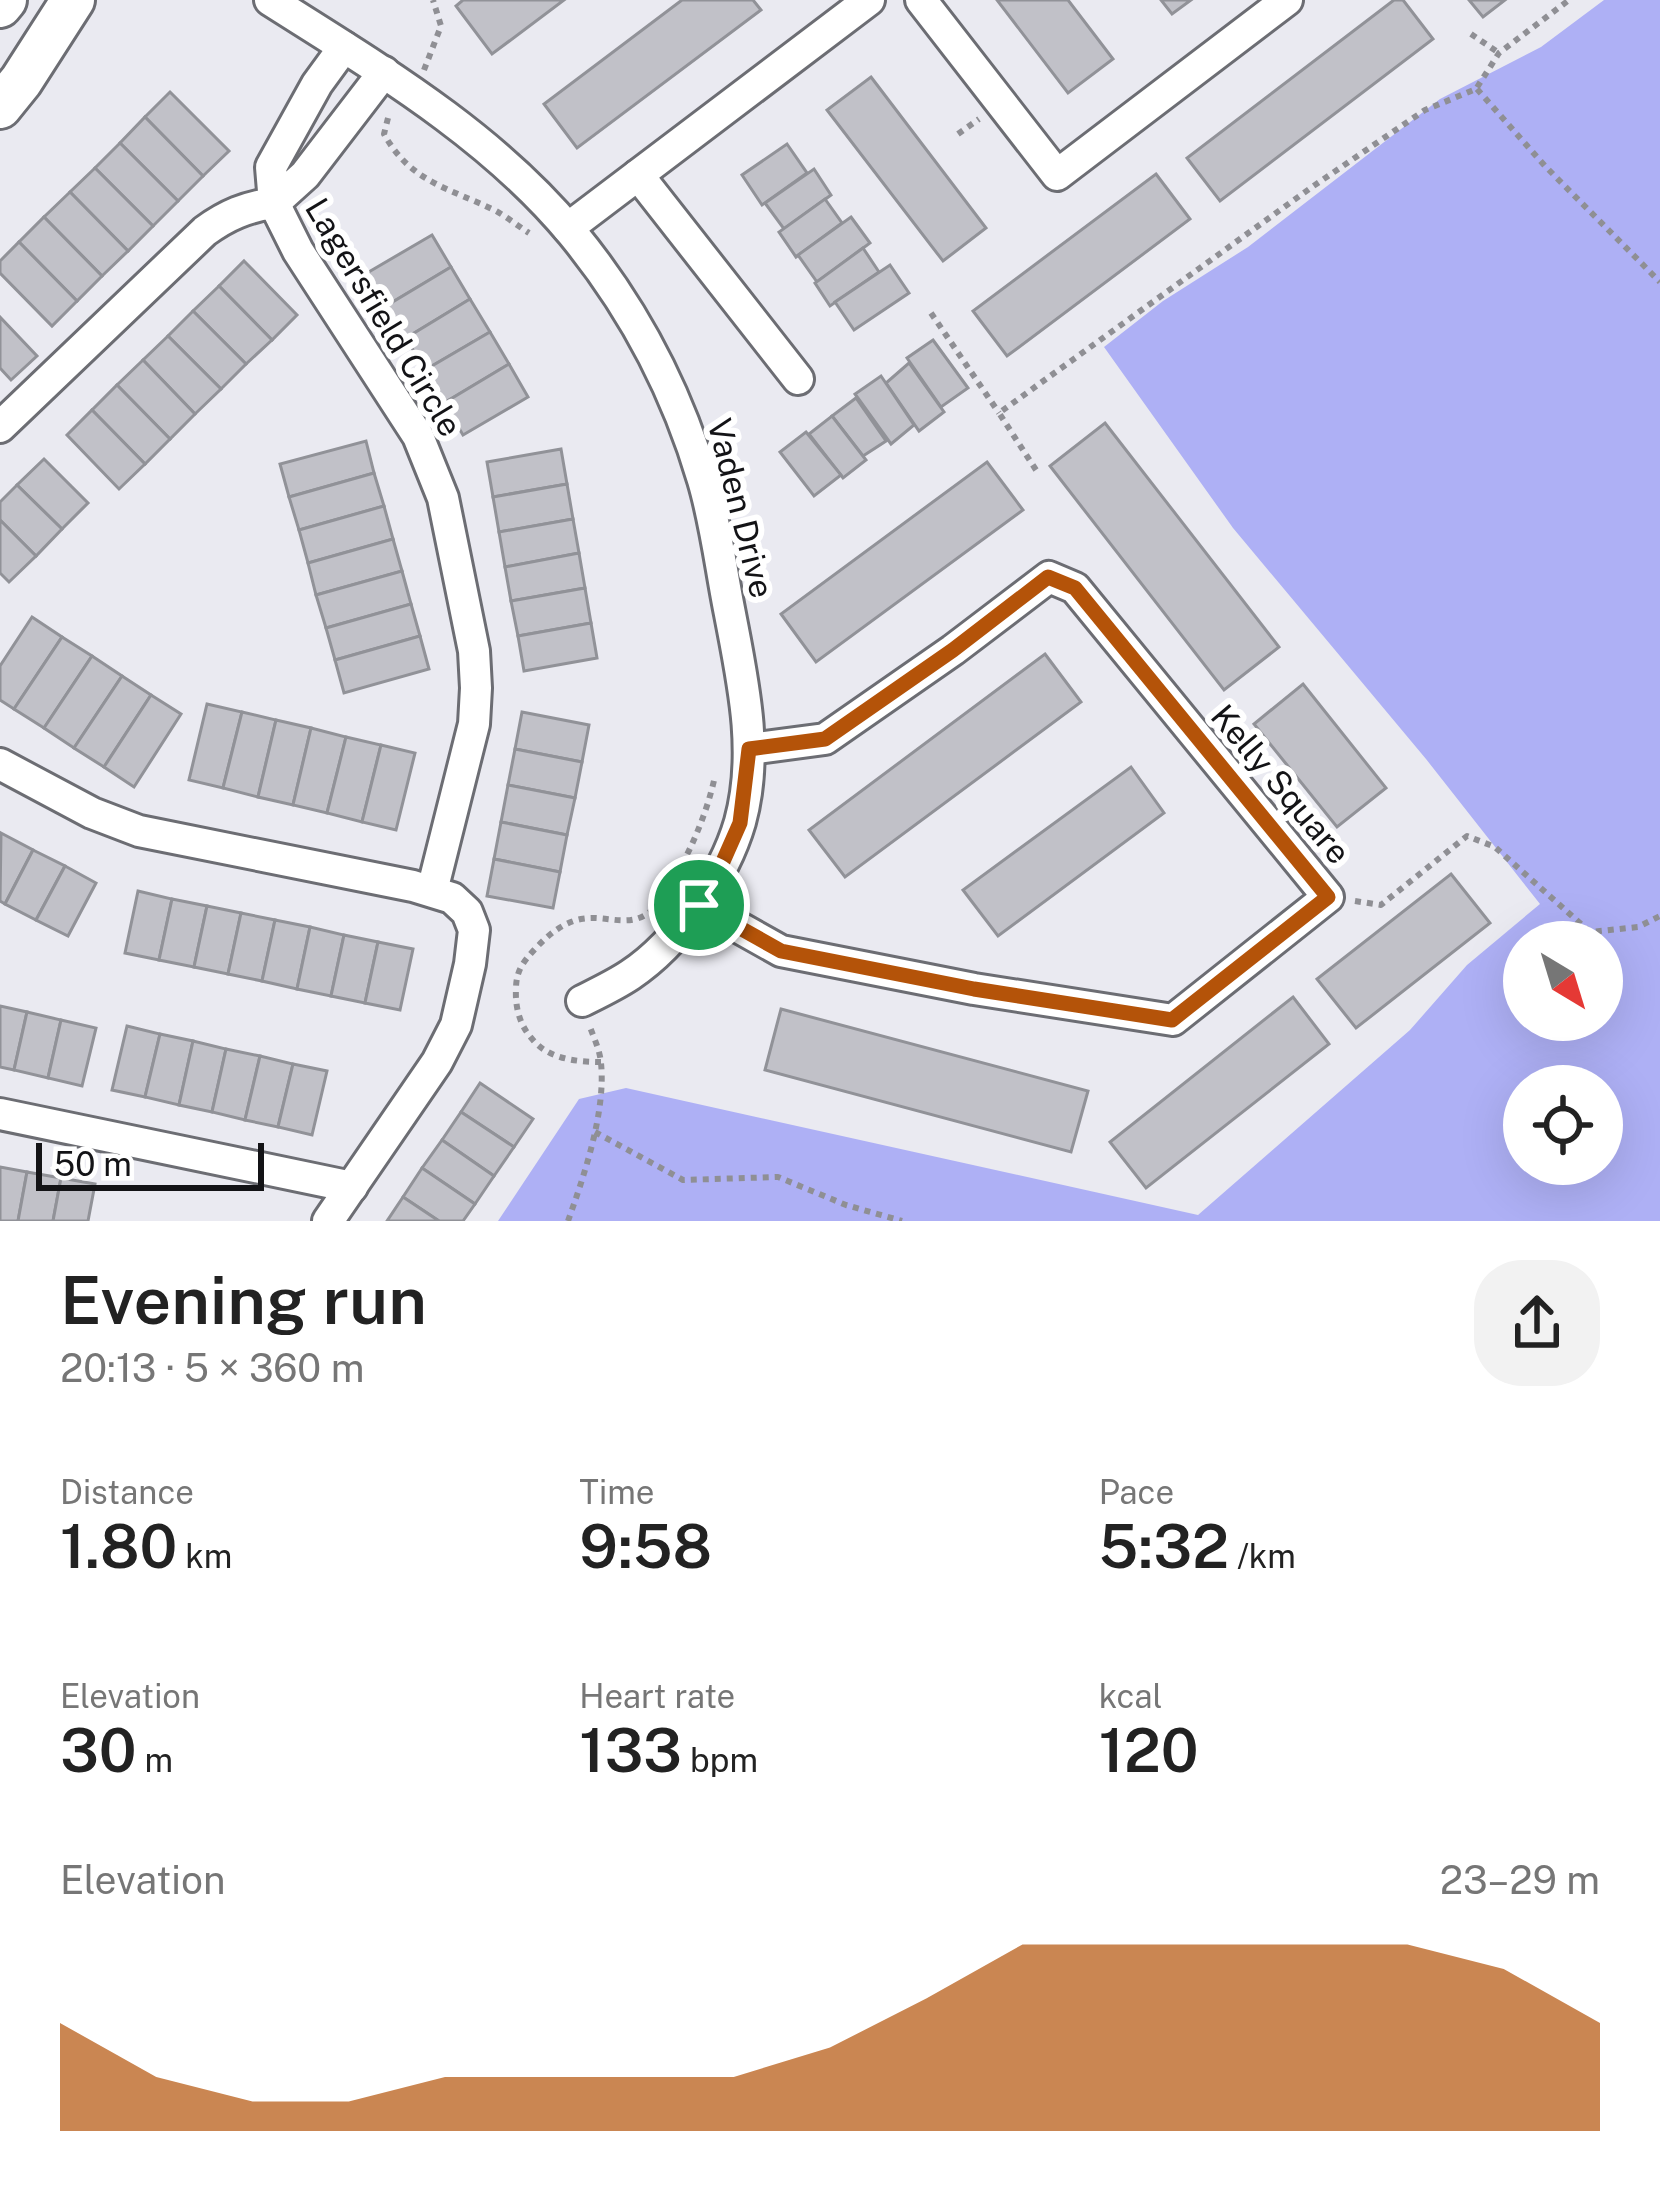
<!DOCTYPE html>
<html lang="en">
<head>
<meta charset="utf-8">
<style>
	body { margin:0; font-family:"Public Sans",sans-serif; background:#f2f2f2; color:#222; height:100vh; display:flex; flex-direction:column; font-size:45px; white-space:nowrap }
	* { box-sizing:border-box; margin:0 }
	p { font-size:39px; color:#767676 }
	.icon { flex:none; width:66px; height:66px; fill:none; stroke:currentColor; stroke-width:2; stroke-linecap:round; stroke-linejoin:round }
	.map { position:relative; height:1221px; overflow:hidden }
	.panel { display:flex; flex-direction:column; background:#fff; flex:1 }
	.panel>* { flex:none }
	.needle { width:78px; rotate:142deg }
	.buttons { position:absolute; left:1503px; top:921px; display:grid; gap:24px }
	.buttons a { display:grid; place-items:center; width:120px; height:120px; border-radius:50%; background:#fff; box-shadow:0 12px 48px #0002; font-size:60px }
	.scale { position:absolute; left:36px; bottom:30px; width:228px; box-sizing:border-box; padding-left:12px; border:6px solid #131316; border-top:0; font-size:33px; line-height:42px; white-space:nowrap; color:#131316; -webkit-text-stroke:9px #fff; paint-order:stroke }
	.pin { position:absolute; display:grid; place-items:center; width:102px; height:102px; color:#fff; margin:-51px; border:6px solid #fff; border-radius:50%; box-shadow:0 3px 12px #0007 }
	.round { display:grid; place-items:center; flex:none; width:126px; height:126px; border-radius:48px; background:#f2f2f2 }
	.head { display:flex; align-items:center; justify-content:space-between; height:204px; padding:0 60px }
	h1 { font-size:66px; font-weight:600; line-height:90px }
	.stats { display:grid; grid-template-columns:repeat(3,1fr); gap:18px; height:204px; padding:12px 60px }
	.stats div { display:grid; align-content:center }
	.stats b { font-size:60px; font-weight:600 }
	.stats small { font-size:33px; font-weight:400 }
	.stats p { font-size:33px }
	.chart { height:336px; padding:24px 60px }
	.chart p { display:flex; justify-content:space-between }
	.chart svg { width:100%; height:216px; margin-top:12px; fill:#b45309; opacity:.7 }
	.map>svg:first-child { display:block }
	.forest { fill:#aeb0f5; fill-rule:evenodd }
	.building { fill:#c1c1c8; stroke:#919298; stroke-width:3 }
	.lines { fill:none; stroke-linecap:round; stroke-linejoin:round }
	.street-casing { stroke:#6c6d73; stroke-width:36 }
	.secondary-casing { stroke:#6c6d73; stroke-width:48 }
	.path { stroke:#8f8f94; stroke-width:6; stroke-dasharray:6 6; stroke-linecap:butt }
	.street { stroke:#fff; stroke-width:30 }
	.secondary { stroke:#fff; stroke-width:42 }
	.route-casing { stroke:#fff; stroke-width:24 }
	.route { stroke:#b45309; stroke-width:15 }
	.labels { text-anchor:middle; stroke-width:12; stroke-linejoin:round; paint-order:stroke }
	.street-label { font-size:33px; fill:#131316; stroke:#fff }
</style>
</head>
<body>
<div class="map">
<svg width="1660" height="1221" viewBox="0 0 1660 1221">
	<rect width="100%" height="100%" fill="#eaeaf1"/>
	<!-- forest -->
	<path class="forest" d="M1604,0H1660V1221H498L579,1099L626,1088L1198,1215L1410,1030L1467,965L1540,904L1426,759L1233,528L1104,347L1163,301L1248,247L1440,99L1541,47ZM1524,942H1602V1020H1524ZM1524,1086H1602V1164H1524Z"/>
	<!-- building -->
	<g class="building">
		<path d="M463,0H564L492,54L456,6Z"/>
		<path d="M682,0H753L761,10L577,148L544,104Z"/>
		<path d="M997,0H1068L1113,59L1068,93Z"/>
		<path d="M1161,0H1191L1172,14Z"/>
		<path d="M1394,0H1403L1433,39L1220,201L1187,158Z"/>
		<path d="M1469,0H1505L1483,17Z"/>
		<path d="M871,77L986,228L943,261L827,110Z"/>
		<path d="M170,92L229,151L203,176L145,117Z"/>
		<path d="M145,117L203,176L178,201L120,143Z"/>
		<path d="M120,143L178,201L153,226L95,168Z"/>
		<path d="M787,144L807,173L762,205L742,175Z"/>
		<path d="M95,168L153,226L128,251L70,192Z"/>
		<path d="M814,169L831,195L784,229L765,203Z"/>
		<path d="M1156,174L1190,219L1007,356L973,311Z"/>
		<path d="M70,192L128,251L102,276L44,217Z"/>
		<path d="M825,199L842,223L796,257L779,232Z"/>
		<path d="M44,217L102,276L77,301L19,242Z"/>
		<path d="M851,217L870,243L817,282L798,255Z"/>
		<path d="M432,235L451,267L386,306L367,273Z"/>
		<path d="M19,242L77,301L52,326L0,273V261Z"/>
		<path d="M863,248L879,272L830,306L815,283Z"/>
		<path d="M244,261L297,315L272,340L219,286Z"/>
		<path d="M890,265L909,293L854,330L835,302Z"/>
		<path d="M451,267L470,299L406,338L386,306Z"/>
		<path d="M219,286L272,340L246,364L193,311Z"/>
		<path d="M470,299L490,332L425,370L406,338Z"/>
		<path d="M193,311L246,364L221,389L168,336Z"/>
		<path d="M0,317L37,356L11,380L0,368Z"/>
		<path d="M490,332L509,364L444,403L425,370Z"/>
		<path d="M168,336L221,389L195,414L143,360Z"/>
		<path d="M933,340L968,388L941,407L907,358Z"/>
		<path d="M143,360L195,414L170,439L117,385Z"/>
		<path d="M909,363L944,412L919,431L886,383Z"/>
		<path d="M509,364L528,397L463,435L444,403Z"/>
		<path d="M881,376L914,425L891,444L855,394Z"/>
		<path d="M117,385L170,439L145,464L92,410Z"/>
		<path d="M856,398L886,441L863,456L832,416Z"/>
		<path d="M92,410L145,464L119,489L67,435Z"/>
		<path d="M832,416L866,460L843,478L809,434Z"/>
		<path d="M1105,423L1279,647L1224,690L1050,466Z"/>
		<path d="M806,432L841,475L814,496L780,452Z"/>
		<path d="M366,441L374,473L289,497L280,464Z"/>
		<path d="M561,449L567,484L493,497L487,462Z"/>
		<path d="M44,459L88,503L62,529L17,485Z"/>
		<path d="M987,462L1023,510L816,662L781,614Z"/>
		<path d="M374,473L384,506L299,530L289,497Z"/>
		<path d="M567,484L573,519L499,532L493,497Z"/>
		<path d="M17,485L62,529L36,556L0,520V502Z"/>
		<path d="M384,506L393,539L308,563L299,530Z"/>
		<path d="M573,519L579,553L505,567L499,532Z"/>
		<path d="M0,520L36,556L9,582L0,573Z"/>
		<path d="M393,539L402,571L316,595L308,563Z"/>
		<path d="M579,553L585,588L511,601L505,567Z"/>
		<path d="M402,571L411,604L326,628L316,595Z"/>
		<path d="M585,588L591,623L518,636L511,601Z"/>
		<path d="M411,604L420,636L335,660L326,628Z"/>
		<path d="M32,617L62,637L14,709L0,700V666Z"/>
		<path d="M591,623L597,658L524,671L518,636Z"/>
		<path d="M420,636L429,669L344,693L335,660Z"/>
		<path d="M62,637L92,656L44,728L14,709Z"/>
		<path d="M1045,654L1081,702L845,877L809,830Z"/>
		<path d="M92,656L122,676L74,748L44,728Z"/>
		<path d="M122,676L151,695L104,767L74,748Z"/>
		<path d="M1303,684L1386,788L1337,827L1254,724Z"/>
		<path d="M151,695L181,714L134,787L104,767Z"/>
		<path d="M207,704L242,712L223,788L189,780Z"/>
		<path d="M242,712L276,720L258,797L223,788Z"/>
		<path d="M522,712L589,725L582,762L515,749Z"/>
		<path d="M276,720L311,728L293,805L258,797Z"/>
		<path d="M311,728L346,737L327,813L293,805Z"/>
		<path d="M346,737L381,745L362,822L327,813Z"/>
		<path d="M381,745L415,753L396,830L362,822Z"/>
		<path d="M515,749L582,762L575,798L508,785Z"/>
		<path d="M1131,767L1164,813L998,936L963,890Z"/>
		<path d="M508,785L575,798L567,835L501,822Z"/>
		<path d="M501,822L567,835L560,872L494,859Z"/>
		<path d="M1,833L33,850L5,904L0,901Z"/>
		<path d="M33,850L65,866L36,920L5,904Z"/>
		<path d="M494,859L560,872L553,908L487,896Z"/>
		<path d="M65,866L96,883L68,936L36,920Z"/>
		<path d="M1451,874L1490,923L1356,1028L1317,979Z"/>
		<path d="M138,891L172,899L159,960L125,953Z"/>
		<path d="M172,899L207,906L194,967L159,960Z"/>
		<path d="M207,906L241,913L228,974L194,967Z"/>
		<path d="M241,913L275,920L262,981L228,974Z"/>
		<path d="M275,920L310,927L297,989L262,981Z"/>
		<path d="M310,927L344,935L331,996L297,989Z"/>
		<path d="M344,935L378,942L365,1003L331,996Z"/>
		<path d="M378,942L413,949L400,1010L365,1003Z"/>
		<path d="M1293,997L1329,1044L1146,1188L1110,1142Z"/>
		<path d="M0,1006L27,1012L14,1070L0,1067Z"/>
		<path d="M781,1009L1088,1091L1071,1152L765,1070Z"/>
		<path d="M27,1012L61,1020L48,1078L14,1070Z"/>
		<path d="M61,1020L96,1028L82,1086L48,1078Z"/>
		<path d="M127,1026L160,1034L145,1097L112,1090Z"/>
		<path d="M160,1034L193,1041L179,1105L145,1097Z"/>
		<path d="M193,1041L226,1049L212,1112L179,1105Z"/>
		<path d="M226,1049L260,1056L245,1120L212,1112Z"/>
		<path d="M260,1056L293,1064L278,1127L245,1120Z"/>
		<path d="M293,1064L327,1071L312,1135L278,1127Z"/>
		<path d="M480,1083L533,1119L514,1147L461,1112Z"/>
		<path d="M461,1112L514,1147L494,1176L442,1140Z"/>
		<path d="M442,1140L494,1176L475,1204L422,1168Z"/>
		<path d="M0,1167L27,1172L18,1221H0Z"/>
		<path d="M422,1168L475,1204L463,1221H439L403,1197Z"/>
		<path d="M27,1172L61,1178L53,1221H18Z"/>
		<path d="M61,1178L95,1184L88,1221H53Z"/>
		<path d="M403,1197L439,1221H387Z"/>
	</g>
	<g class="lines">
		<!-- street casing -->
		<g class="street-casing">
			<g id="street">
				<path d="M270,0C377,68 490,134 572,233C633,307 676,388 703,480C716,523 721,570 730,614C743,682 759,753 740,822C724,877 678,943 630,975C615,985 598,993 582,1001"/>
				<path d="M921,0L1057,175L1287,0"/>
				<path d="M638,175L798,379"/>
				<path d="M274,203L271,167L317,84L344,47"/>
				<path d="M274,203L305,175L384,72"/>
				<path d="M568,228L869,0"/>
				<path d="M0,427L205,231C227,215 246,207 274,203L298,251L418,436L443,498L474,651L476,688L474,724L432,891"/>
				<path d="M0,764L92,813L139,831L413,886L452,898L467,912L474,930L470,964L456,1025L437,1062L328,1221"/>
				<path d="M699,905L781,951L974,989L1173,1020L1328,897L1075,588L1049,577L953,650L825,739L749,749"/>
				<path d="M0,1114L352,1187"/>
			</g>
		</g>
		<!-- secondary casing -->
		<g class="secondary-casing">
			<g id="secondary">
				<path d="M0,6L5,0"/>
				<path d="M0,107L21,81L73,0"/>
			</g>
		</g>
		<!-- path -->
		<g class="path">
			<path d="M1471,34L1499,53"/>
			<path d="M424,70L441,26L433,0"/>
			<path d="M1477,89L1545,166L1660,282"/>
			<path d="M388,118L384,134C411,183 450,188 496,211C507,217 518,226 529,233"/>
			<path d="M958,134L979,119"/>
			<path d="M931,313L999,413"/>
			<path d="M1036,470L999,413L1312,187L1425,110L1476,89L1499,53L1569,0"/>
			<path d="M664,896C687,859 706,818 715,776"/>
			<path d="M1355,901L1381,905L1467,836L1495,847L1590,932L1638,927L1660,916"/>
			<path d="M601,1062C577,1062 549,1059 533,1040C520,1026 515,1008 516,989C516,971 523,962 535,949C548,935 562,923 581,919C606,914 630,930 652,910"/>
			<path d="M595,1132L683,1180L778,1177L846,1205L902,1221"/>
			<path d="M568,1221C584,1176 606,1112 601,1063C600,1051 594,1038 590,1027"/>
		</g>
		<!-- street -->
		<use href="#street" class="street"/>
		<!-- secondary -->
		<use href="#secondary" class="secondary"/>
	</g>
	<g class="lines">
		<!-- route casing -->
		<g class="route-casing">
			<path id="route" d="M1048,577L1075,588L1328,897L1172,1020L974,989L781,951L699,905L721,866L740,823L749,749L825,739L953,650Z"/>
		</g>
		<!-- route -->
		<use href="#route" class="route"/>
	</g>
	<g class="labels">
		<!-- street labels -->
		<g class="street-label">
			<text transform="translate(384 317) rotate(59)" y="12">Lagersfield Circle</text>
			<text transform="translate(741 508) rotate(76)" y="12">Vaden Drive</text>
			<text transform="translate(1281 784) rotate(50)" y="12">Kelly Square</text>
		</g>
	</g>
</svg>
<div class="buttons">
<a><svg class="needle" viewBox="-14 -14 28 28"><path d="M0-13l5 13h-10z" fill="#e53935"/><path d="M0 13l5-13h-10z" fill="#767676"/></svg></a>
<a><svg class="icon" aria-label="locate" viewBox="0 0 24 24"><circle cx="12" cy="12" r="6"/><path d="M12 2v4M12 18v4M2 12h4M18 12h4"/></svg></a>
</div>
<div class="scale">50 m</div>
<div class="pin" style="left:699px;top:905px;background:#1e9e55"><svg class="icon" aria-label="arrive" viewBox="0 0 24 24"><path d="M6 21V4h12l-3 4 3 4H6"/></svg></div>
</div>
<section class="panel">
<div class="head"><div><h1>Evening run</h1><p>20:13 · 5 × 360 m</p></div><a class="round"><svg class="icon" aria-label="share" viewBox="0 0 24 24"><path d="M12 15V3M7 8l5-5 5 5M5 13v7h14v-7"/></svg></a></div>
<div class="stats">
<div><p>Distance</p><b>1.80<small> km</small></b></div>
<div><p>Time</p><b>9:58</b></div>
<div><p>Pace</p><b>5:32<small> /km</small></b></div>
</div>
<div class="stats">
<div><p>Elevation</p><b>30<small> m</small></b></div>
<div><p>Heart rate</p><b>133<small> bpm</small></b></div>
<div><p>kcal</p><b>120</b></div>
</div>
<div class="chart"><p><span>Elevation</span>23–29 m</p>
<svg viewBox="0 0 160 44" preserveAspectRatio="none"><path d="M0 44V22L10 33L20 38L30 38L40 33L50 33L60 33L70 33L80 27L90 17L100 6L110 6L120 6L130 6L140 6L150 11L160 22V44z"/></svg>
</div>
</section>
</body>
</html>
